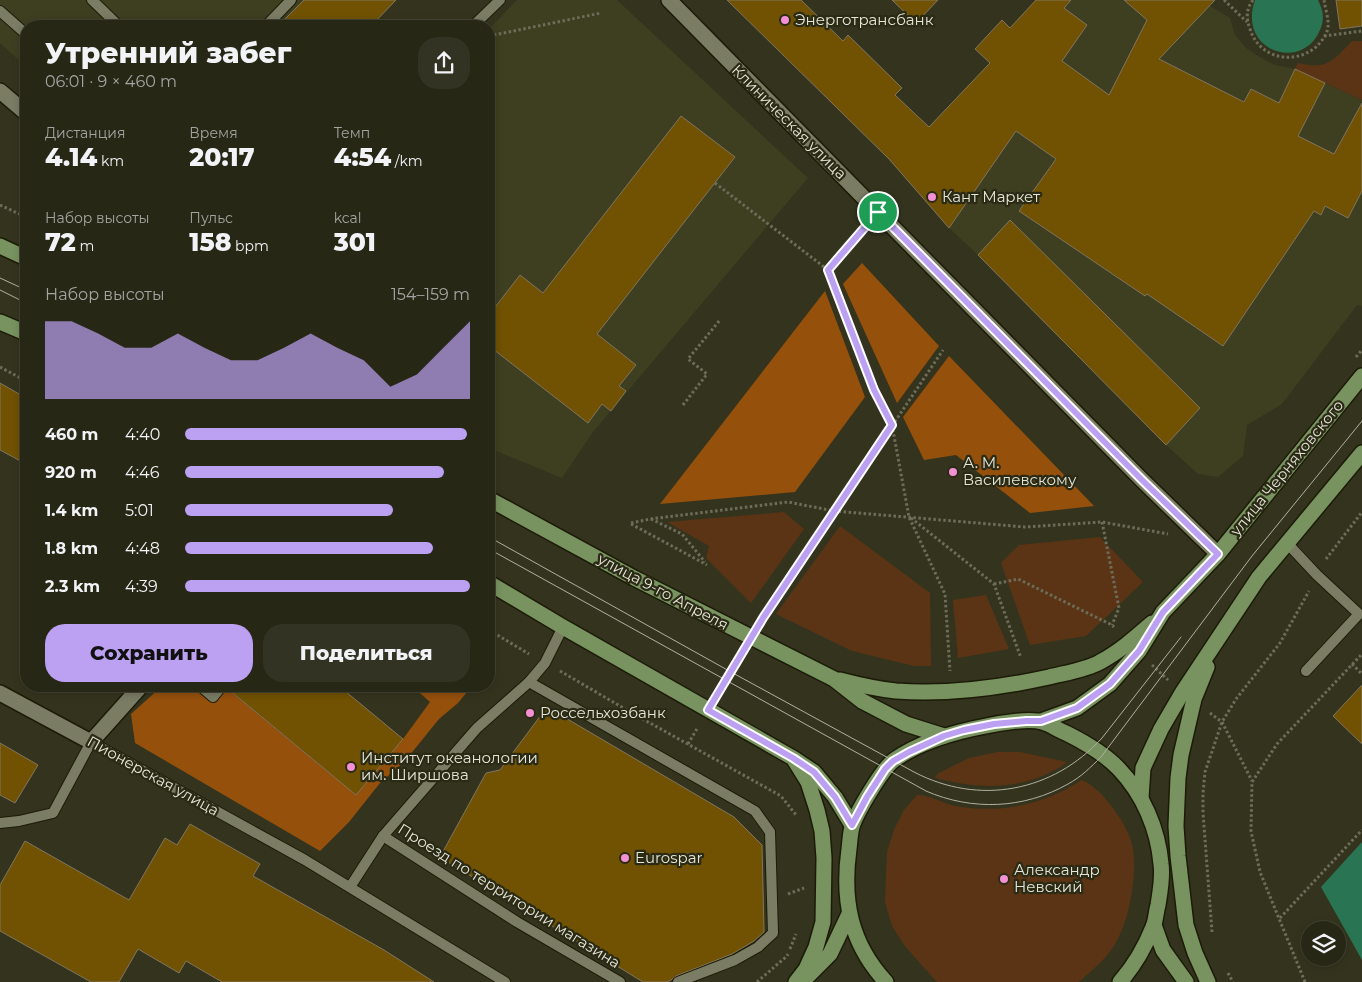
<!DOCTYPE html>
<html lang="ru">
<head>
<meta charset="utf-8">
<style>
	body { margin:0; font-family:Montserrat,sans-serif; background:#333323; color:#f1f3f6; height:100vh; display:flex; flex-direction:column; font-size:19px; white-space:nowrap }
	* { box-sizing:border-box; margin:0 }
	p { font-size:16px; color:#a4a5a1 }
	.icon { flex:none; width:28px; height:28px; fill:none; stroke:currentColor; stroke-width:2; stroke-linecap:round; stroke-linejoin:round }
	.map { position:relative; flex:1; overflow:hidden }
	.side { position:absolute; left:20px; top:20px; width:475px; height:672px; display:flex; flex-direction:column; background:#272716; border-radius:20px; box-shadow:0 2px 8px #0003,0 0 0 1px #434435 }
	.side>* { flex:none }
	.fabs { position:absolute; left:1301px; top:921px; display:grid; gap:10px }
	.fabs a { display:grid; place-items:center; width:45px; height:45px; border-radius:50%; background:#272716; box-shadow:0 2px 8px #0003,0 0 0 1px #434435; font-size:25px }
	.pin { position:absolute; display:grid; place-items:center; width:42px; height:42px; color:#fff; margin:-21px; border:2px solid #fff; border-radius:50%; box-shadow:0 1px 5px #0007 }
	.round { display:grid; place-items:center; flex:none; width:52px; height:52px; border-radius:20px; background:#333323 }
	.overview { display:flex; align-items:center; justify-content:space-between; height:85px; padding:0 25px }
	h1 { font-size:28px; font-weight:800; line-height:38px }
	.metrics { display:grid; grid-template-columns:repeat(3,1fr); gap:8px; height:85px; padding:5px 25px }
	.metrics div { display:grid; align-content:center }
	.metrics b { font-size:25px; font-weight:800 }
	.metrics small { font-size:14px; font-weight:400 }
	.metrics p { font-size:14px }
	.chart { height:140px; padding:10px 25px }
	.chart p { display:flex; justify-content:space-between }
	.chart svg { width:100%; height:90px; margin-top:5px; fill:#bca0f2; opacity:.7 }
	.button { display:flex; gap:10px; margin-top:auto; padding:10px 25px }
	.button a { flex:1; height:58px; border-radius:20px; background:#bca0f2; color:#111; font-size:20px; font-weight:800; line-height:58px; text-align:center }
	.button a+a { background:#333323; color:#f1f3f6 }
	ul { padding:0 25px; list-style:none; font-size:16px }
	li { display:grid; grid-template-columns:80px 60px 1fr; align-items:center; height:38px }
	li i { height:12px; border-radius:6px; background:#bca0f2 }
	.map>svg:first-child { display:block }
	.built { fill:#3e3e21 }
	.green { fill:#5a3415 }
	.forest { fill:#95500c }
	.water { fill:#297553 }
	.building { fill:#715202; stroke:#81755f }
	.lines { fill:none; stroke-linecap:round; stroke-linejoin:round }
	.lane-casing { stroke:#1b1b07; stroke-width:12 }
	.street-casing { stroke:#1b1b07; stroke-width:18 }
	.secondary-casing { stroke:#1b1b07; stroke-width:18 }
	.primary-casing { stroke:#1b1b07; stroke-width:18 }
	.path { stroke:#6d6d5a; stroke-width:3; stroke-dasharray:2.5 2.5; stroke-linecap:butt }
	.lane { stroke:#7b7c64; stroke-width:10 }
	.street { stroke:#7b7c64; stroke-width:15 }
	.secondary { stroke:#7b7c64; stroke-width:15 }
	.primary { stroke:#789260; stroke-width:15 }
	.tram { stroke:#b0b0a0; stroke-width:1 }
	.route-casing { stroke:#fff; stroke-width:10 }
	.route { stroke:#bca0f2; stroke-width:6 }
	.poi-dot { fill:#f491d4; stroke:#2a2a15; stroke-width:2 }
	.labels { text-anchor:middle; stroke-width:4.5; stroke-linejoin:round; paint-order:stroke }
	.poi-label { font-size:15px; fill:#e5e5d8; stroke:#2a2a15; text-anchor:start }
	.street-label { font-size:15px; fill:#e5e5d8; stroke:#2a2a15 }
</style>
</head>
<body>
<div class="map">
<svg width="1362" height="982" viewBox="0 0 1362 982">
	<rect width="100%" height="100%" fill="#34341e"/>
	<!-- built -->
	<g class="built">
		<path d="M0,0H396L371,26H26V67L0,43Z"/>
		<path d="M517,0H617L808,178L593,432L562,478L489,448V29Z"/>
		<path d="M1071,0H1204L1210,6L1230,18L1235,35L1246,48L1261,58L1275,65L1295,69L1362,100V177L1298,136L1307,117L1251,89L1244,102L1133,46L1109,95L1036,145L1056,159L1032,194L1054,235L1145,296L1182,119L1321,214L1325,206L1348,218L1362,191V306L1357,305L1282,404L1247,425L1243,456L1218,477L1198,474L1166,445L978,255L949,228L1086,25L1064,8Z"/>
	</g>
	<!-- green -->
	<g class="green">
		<path d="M1352,41H1362V100L1295,69L1298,63C1327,70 1333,61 1352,41Z"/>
		<path d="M784,512L804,529L751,603L706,558L709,546L667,522Z"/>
		<path d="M840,526L930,593L931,666H914L852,651L776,614Z"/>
		<path d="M1100,537L1143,582L1086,636L1030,645L1001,563L1019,545Z"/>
		<path d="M986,595L1009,649L958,658L953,600Z"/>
		<path d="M998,752H1020L1067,762C1061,768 1054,770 1047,774C1012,790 975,788 939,779L935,777L939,773L969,758Z"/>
		<path d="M1082,780C1102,788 1130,827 1133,849C1137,877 1129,922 1114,946C1105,960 1091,971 1079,982H937L904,945L892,926L885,902L887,852L894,830L904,810L917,795C930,795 942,803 955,806C1001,814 1043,805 1082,780Z"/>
	</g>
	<!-- forest -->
	<g class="forest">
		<path d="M862,263L939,346L897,403L843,284Z"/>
		<path d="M825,291L865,397L795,492L660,504Z"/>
		<path d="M949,356L1094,506L1030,513L956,455L924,460L903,417Z"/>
		<path d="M162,686H224L356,795L403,739L430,702L412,686H472L458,703L439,719L405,761L380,783L349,822L320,851L135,743L131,714Z"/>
	</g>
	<!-- water -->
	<g class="water">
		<path d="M1255,0H1318C1323,10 1325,19 1320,30C1302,73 1237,51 1255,0Z"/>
		<path d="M1362,842V960L1321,887Z"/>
	</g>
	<!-- building -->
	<g class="building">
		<path d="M304,0H396L371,26H278Z"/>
		<path d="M727,0H801L843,41L848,35L902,88L895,95L929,127L990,63L975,49L1002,20L1010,28L1036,0H1071L1064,8L1087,25L1062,61L1109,95L1147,20L1124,0H1215L1159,59L1244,102L1251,89L1279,103L1295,69L1325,83L1298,136L1334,154L1362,103V191L1348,218L1325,206L1321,215L1314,211L1223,346L1147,294L1145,296L1019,211L1056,159L1016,131L949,228L889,159Z"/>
		<path d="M892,0H938L916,23Z"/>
		<path d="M1336,0H1362V26L1340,29Z"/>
		<path d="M681,116L735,157L597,334L636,365L619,386L626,391L611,411L602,404L588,423L489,346V315L520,275L543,293Z"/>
		<path d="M1010,220L1200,408L1166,445L978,255Z"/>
		<path d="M0,383L26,398V464L0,450Z"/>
		<path d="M1362,685V744L1333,716Z"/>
		<path d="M229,686H339L403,739L356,795L228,689Z"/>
		<path d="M547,707L734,817L762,845L764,932L754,941L732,954L676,976L671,980L667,982H643L440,857L486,773L500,770Z"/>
		<path d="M0,743L38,765L15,803L0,795Z"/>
		<path d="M190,824L260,864L253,876L384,950L434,982H222L186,961L179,973L138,949L119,982H91L0,931V885L25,841L129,900L165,838L177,845Z"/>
	</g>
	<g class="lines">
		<!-- lane casing -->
		<g class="lane-casing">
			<g id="lane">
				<path d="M92,0L119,26"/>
				<path d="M0,11L26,34"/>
				<path d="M266,26L291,0"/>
				<path d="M473,26L500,0"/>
				<path d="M1287,543L1317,575L1359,614L1306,671"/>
				<path d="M529,682L755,811L770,832L773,933L758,947L735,960L678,982"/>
				<path d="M200,686L213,697L222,686"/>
				<path d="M0,823L19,821L53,813L91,742L305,860L505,982"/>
				<path d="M383,836L517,922L620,982"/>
				<path d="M350,887L383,836L477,728L529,682L545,663L563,627"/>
			</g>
		</g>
		<!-- street casing -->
		<g class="street-casing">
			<g id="street">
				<path d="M669,0L1142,480L1218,554"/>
				<path d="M0,693L91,742L141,686"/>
			</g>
		</g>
		<!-- secondary casing -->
		<g class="secondary-casing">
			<path id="secondary" d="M0,91L26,113"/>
		</g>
		<!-- primary casing -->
		<g class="primary-casing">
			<g id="primary">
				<path d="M0,246L26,258"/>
				<path d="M0,322L26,333"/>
				<path d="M489,499L634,578L834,679L862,701L906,724L944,736"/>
				<path d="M489,583L563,627L793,758L814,772L835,797L852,825"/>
				<path d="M1207,667L1194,699L1181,755L1178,778L1176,826L1178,856L1186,925L1195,953L1208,982"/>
				<path d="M840,680C859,685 877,689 896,691C948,695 999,688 1049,677C1065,673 1086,670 1100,662C1119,652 1136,637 1152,623"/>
				<path d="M1041,721L1077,708L1110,684L1139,651L1163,612L1218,554L1362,376"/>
				<path d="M795,761L808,782L817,810L822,831L824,858L823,922L816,947L806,969L796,982"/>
				<path d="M1141,798L1143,768L1161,729L1182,693L1259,577L1362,453"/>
				<path d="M1154,925L1163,950L1186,982"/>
				<path d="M806,978L830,954L849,914"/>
				<path d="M886,982C850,943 842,900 849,849C850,842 850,834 852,827C856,813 883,768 894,760C921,741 954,732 986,726C999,723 1030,718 1042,722C1050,724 1058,730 1066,733C1084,742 1105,754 1119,769C1143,794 1158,829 1161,864C1163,877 1160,892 1158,905C1156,912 1156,920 1153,927C1145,947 1134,966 1120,982"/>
			</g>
		</g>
		<!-- path -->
		<g class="path">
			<path d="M1224,0L1247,22"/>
			<path d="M1253,0C1246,9 1246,18 1250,29C1259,58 1293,66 1316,47C1321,42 1327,35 1328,27C1329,19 1325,8 1324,0"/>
			<path d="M489,36L601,13"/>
			<path d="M1324,36L1362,31"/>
			<path d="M715,183L828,270L874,390L892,425L909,517L945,594L950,671"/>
			<path d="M0,205L26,217"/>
			<path d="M828,270L864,227"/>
			<path d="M1356,357L1362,350"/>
			<path d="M0,367L26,381"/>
			<path d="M683,405L707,374L688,359L720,320"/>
			<path d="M911,518L994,584L1021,658"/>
			<path d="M651,519L682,534L705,562"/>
			<path d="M1102,522L1119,608L1112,625"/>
			<path d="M631,523L650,519L788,502L834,511L1025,527L1102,522L1168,534"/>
			<path d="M631,524L707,565"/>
			<path d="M1326,559L1362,512"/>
			<path d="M994,584L1018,579L1112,625L1114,627"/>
			<path d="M761,621L943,350"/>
			<path d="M489,630L529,654"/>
			<path d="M1352,664L1362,674"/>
			<path d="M1152,665L1168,680"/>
			<path d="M560,671L632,713L781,796L796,815"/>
			<path d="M719,692L741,654"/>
			<path d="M1210,713L1222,722L1252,781"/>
			<path d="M688,744L698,727"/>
			<path d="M788,894L804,888"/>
			<path d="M1280,918L1362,830"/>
			<path d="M1212,932L1203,813V793L1205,772L1222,722L1236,699L1280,643L1309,591"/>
			<path d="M790,949L796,934"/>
			<path d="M1228,973L1233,982"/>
			<path d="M757,982L787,956L788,954"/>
			<path d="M1305,982L1260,872L1251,831L1252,782L1277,744L1362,654"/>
		</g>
		<!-- lane -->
		<use href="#lane" class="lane"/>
		<!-- street -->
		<use href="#street" class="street"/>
		<!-- secondary -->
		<use href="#secondary" class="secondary"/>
		<!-- primary -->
		<use href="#primary" class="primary"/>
		<!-- tram -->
		<g class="tram">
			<path d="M0,278L26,290"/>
			<path d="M0,290L26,303"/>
			<path d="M489,537L731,672L914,772C979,806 1053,792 1102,738L1181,637"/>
			<path d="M489,549L926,791C972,811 1024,809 1068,784C1081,777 1091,767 1101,757L1252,556L1362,421"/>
		</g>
	</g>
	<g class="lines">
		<!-- route casing -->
		<g class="route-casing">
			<path id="route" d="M878,212L1142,480L1218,554L1163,612L1139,651L1110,684L1077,708L1041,721H1026L994,724L964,730L944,736L909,752L893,761L885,769L867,797L852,825L835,797L814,772L793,758L708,710L763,618L892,425L874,390L828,270Z"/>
		</g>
		<!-- route -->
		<use href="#route" class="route"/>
	</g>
	<!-- markers -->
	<g class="poi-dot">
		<circle cx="785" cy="20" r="5"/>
		<circle cx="932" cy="197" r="5"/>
		<circle cx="953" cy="472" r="5"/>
		<circle cx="530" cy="713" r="5"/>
		<circle cx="351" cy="767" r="5"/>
		<circle cx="625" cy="858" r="5"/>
		<circle cx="1004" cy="879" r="5"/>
	</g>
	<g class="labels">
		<!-- poi labels -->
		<g class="poi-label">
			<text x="795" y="25">Энерготрансбанк</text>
			<text x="942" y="202">Кант Маркет</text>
			<text x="963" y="468">А. М.<tspan x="963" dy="17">Василевскому</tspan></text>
			<text x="540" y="718">Россельхозбанк</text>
			<text x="361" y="763">Институт океанологии<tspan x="361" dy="17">им. Ширшова</tspan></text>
			<text x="635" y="863">Eurospar</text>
			<text x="1014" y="875">Александр<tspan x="1014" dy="17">Невский</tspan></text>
		</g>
		<!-- street labels -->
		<g class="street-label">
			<text transform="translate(789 122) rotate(45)" y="5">Клиническая улица</text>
			<text transform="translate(1287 468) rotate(-51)" y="5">улица Черняховского</text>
			<text transform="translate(663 592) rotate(28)" y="5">улица 9-го Апреля</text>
			<text transform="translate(153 776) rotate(29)" y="5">Пионерская улица</text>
			<text transform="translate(509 896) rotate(32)" y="5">Проезд по территории магазина</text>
		</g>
	</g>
</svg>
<div class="fabs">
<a><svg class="icon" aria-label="layers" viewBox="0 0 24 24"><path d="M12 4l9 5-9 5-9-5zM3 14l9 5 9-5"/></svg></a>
</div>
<div class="pin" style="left:878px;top:212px;background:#1e9e55"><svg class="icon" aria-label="arrive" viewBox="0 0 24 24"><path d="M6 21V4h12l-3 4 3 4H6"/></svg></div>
<section class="side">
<div class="overview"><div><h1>Утренний забег</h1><p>06:01 · 9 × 460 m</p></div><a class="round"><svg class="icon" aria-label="share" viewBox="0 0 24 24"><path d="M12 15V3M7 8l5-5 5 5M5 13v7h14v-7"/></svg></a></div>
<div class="metrics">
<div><p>Дистанция</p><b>4.14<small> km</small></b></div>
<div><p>Время</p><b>20:17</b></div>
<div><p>Темп</p><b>4:54<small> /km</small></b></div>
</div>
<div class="metrics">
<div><p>Набор высоты</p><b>72<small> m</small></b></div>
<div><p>Пульс</p><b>158<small> bpm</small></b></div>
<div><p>kcal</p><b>301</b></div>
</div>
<div class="chart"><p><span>Набор высоты</span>154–159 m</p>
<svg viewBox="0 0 160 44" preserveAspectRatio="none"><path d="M0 44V6L10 6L20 12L30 19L40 19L50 12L60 19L70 25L80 25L90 19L100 12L110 19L120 25L130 38L140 32L150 19L160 6V44z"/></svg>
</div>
<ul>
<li><b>460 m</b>4:40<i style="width:99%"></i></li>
<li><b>920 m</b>4:46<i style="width:91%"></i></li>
<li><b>1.4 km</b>5:01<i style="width:73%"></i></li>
<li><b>1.8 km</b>4:48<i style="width:87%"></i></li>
<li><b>2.3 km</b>4:39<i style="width:100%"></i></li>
</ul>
<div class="button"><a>Сохранить</a><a>Поделиться</a></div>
</section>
</div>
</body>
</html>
